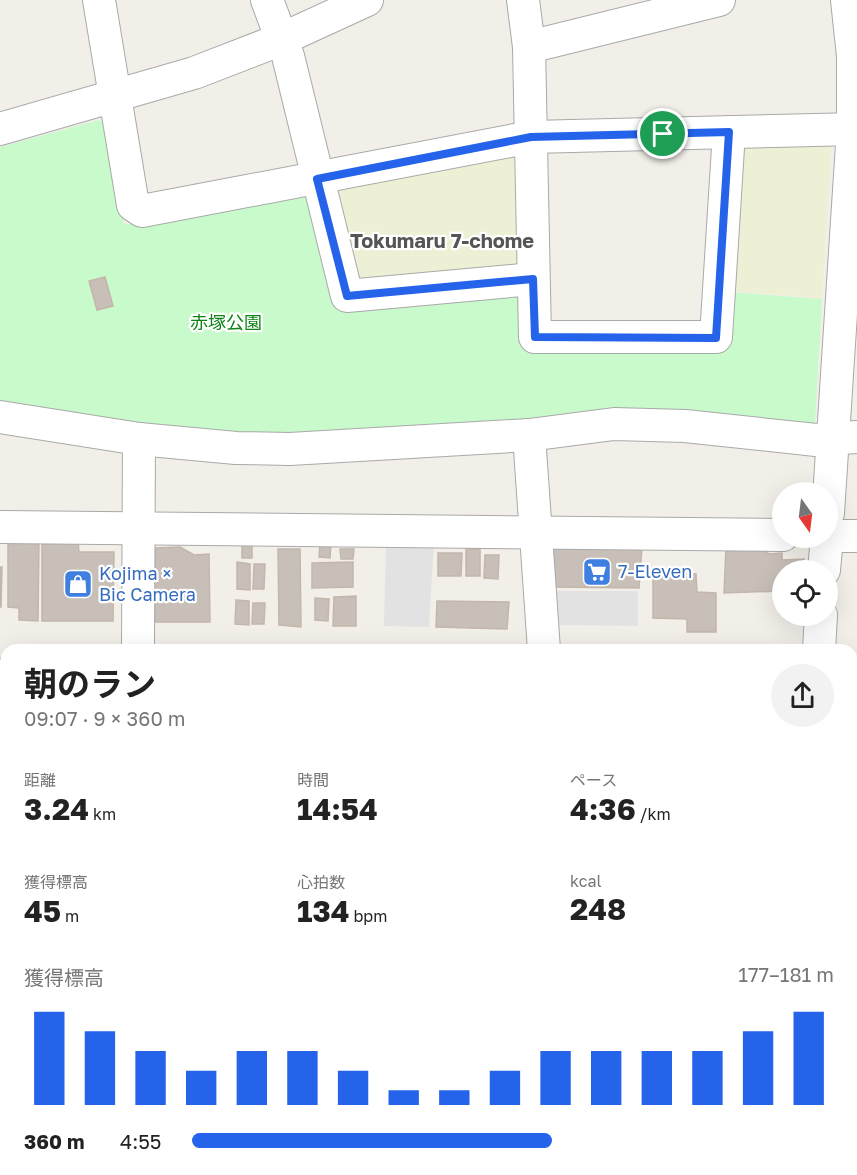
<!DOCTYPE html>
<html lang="ja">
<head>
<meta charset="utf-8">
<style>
	body { margin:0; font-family:"Golos Text","Noto Sans JP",sans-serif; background:#f2f2f2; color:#222; height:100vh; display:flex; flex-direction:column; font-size:22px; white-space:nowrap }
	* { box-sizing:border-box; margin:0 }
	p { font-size:20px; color:#767676 }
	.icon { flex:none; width:33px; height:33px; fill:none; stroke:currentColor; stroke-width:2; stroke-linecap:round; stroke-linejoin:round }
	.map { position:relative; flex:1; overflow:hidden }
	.drawer { position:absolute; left:0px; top:644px; width:858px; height:532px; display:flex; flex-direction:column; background:#fff; border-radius:18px 18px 0 0; box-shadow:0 6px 24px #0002 }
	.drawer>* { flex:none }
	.needle { width:39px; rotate:166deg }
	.controls { position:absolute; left:772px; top:482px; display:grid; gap:12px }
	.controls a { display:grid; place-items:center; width:66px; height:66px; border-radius:50%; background:#fff; box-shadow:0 6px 24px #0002; font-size:30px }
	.pin { position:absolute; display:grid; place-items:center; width:51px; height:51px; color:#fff; margin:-26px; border:3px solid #fff; border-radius:50%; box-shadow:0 2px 6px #0007 }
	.round { display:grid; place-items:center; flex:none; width:63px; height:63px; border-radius:32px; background:#f2f2f2 }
	.headline { display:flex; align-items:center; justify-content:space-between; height:102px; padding:0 24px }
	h1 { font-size:33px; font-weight:700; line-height:45px }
	.stats { display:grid; grid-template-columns:repeat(3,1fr); gap:9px; height:102px; padding:6px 24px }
	.stats div { display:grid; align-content:center }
	.stats b { font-size:30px; font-weight:700 }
	.stats small { font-size:16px; font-weight:400 }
	.stats p { font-size:16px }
	.chart { height:168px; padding:12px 24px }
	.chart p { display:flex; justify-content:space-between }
	.chart svg { width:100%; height:108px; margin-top:6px; stroke:#2563eb; stroke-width:6 }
	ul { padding:0 24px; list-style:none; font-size:20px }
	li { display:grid; grid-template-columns:96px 72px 1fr; align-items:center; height:45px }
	li i { height:15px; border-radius:8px; background:#2563eb }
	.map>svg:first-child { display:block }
	.education { fill:#ffffe5 }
	.farmland { fill:#eef0d5 }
	.park { fill:#c8facc }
	.parking { fill:#e2e2e2 }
	.building { fill:#c7bfb8; stroke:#c4b6ab; stroke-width:1.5 }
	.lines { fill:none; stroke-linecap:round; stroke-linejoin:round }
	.minor-casing { stroke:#a9a9a9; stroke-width:34 }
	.major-casing { stroke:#a06b00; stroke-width:35 }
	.highway-casing { stroke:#dc2a67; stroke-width:35 }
	.minor { stroke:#fff; stroke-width:32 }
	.major { stroke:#fcd6a4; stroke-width:33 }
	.highway { stroke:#e892a2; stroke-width:33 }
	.route-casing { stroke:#fff; stroke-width:12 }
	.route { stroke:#2563eb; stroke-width:8 }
	.labels { text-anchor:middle; stroke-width:4.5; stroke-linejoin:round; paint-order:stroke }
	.park-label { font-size:18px; fill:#0c8416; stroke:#fff }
	.shop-label { font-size:18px; fill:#366cbe; stroke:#fff; text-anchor:start }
	.neighbourhood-label { font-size:20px; font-weight:bold; fill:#555; stroke:#fff }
</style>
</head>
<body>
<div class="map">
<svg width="857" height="1175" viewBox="0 0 857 1175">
	<rect width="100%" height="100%" fill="#f2efe9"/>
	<!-- education -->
	<rect class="education" x="852" y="1046" width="5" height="119"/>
	<!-- farmland -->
	<g class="farmland">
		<path d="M747,141H825L831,149L822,298L730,291L738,150Z"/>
		<path d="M512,151L522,159L524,263L514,273L362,287L351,279L330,195L338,183Z"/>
	</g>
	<!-- park -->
	<path class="park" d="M99,120L109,126L124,225L301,190L313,198L341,307L514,291L524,299L525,346L727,347L730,292L822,299L815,422L802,433L291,440L0,409V147Z"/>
	<!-- parking -->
	<g class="parking">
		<path d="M386,542H434L429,627L384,626Z"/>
		<path d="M555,591H638V626L555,625Z"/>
	</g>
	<!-- building -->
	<g class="building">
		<path d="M105,277L113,306L97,310L89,281Z"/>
		<path d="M8,540H39L38,621L19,620V608L8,607Z"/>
		<path d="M42,541H78L79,552H114L113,621H42Z"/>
		<rect x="242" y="543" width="10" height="15"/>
		<path d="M320,543L331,544L330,558L319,557Z"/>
		<path d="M552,546L642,547L639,588L550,587Z"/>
		<path d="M180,547L194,555L209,554L210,622H155V548Z"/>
		<path d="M726,547H767L768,554L782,553V560L804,559L803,570H783L781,591L724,593Z"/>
		<path d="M278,549H300L301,627L279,625Z"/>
		<path d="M340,549H354L353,559H341Z"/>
		<rect x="466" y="549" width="14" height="27"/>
		<path d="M438,553H462L461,576H438Z"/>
		<path d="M485,555H499L498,579L484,578Z"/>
		<path d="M237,562L250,564V590L237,589Z"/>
		<path d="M353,562V587L312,588V563Z"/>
		<path d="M254,564H265L264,589H253Z"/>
		<path d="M0,567H2L1,607H0Z"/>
		<path d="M653,572L696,574L697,592L716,593V632H687V619L653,618Z"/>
		<path d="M356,596V626H333L334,597Z"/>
		<path d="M315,598L329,599L328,621L315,620Z"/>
		<path d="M236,600L249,601V625L235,624Z"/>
		<path d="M437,601L509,602L507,629L436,627Z"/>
		<path d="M253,603H265L264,624H252Z"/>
	</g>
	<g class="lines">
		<!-- minor casing -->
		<g class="minor-casing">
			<g id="minor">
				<path d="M99,0L133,205L142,211L531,137L857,129"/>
				<path d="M267,0L288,56L347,296L533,279"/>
				<path d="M523,0L529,47L535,337H716L729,132"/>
				<path d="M529,47L719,0"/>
				<path d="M0,129L194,73L282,39L367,0"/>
				<path d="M0,417L139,439L236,448L290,449L529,435L614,424L685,426L816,440L857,437"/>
				<path d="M529,435L544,650"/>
				<path d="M828,513L853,129V56L847,0"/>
				<path d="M0,527L783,535"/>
				<path d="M828,536H857"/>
				<path d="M824,570L827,537"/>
				<path d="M138,650L139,439"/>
				<path d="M819,650L821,615"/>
				<path d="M852,901H857"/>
				<path d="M0,909H6"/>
				<path d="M852,1036H857"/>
				<path d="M0,1044H6"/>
				<path d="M255,1170V1175"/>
				<path d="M570,1170L571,1175"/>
				<path d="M813,1170V1175"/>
			</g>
		</g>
		<!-- major casing -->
		<g class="major-casing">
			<g id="major">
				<path d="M0,711H6"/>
				<path d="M852,721H857"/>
			</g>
		</g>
		<!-- highway casing -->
		<g class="highway-casing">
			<g id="highway">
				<path d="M0,675H6"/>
				<path d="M852,685H857"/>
			</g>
		</g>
		<!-- minor -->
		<use href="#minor" class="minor"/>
		<!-- major -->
		<use href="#major" class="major"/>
		<!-- highway -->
		<use href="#highway" class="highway"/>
	</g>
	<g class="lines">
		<!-- route casing -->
		<g class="route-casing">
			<path id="route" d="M729,132L716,338L535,337L533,279L347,296L317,179L531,137Z"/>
		</g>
		<!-- route -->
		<use href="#route" class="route"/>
	</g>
	<!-- icons -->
	<defs>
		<g id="supermarket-square" transform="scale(1.5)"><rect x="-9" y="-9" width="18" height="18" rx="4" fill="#3f7fe0" stroke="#fff"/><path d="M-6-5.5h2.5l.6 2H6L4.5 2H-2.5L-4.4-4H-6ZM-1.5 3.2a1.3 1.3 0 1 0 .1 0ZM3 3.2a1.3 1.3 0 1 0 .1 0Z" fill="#fff"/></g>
		<g id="shop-square" transform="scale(1.5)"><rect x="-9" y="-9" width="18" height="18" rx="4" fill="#3f7fe0" stroke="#fff"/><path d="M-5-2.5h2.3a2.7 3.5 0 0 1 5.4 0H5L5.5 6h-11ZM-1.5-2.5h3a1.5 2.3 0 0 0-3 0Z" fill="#fff"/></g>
	</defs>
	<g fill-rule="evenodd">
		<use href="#supermarket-square" x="597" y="572"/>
		<use href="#shop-square" x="78" y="584"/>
	</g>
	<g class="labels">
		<!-- park labels -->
		<g class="park-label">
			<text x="226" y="329">赤塚公園</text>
		</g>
		<!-- shop labels -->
		<g class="shop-label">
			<text x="618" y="578">7-Eleven</text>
			<text x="99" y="580">Kojima ×<tspan x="99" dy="21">Bic Camera</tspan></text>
		</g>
		<!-- neighbourhood labels -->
		<g class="neighbourhood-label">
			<text x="442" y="248">Tokumaru 7-chome</text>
		</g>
	</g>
</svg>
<div class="controls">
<a><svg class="needle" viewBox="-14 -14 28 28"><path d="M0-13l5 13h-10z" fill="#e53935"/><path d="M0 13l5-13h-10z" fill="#767676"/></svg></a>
<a><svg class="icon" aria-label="locate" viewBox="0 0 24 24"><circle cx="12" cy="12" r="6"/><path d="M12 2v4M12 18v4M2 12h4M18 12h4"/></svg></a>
</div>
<div class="pin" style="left:663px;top:134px;background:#1e9e55"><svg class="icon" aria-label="arrive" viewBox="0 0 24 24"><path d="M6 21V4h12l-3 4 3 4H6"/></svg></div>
<section class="drawer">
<div class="headline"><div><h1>朝のラン</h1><p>09:07 · 9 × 360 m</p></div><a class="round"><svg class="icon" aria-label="share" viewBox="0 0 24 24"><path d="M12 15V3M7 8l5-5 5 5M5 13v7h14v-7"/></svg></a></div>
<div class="stats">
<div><p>距離</p><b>3.24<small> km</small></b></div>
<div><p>時間</p><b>14:54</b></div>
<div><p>ペース</p><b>4:36<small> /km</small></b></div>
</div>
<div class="stats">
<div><p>獲得標高</p><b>45<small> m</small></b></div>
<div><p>心拍数</p><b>134<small> bpm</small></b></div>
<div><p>kcal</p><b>248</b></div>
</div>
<div class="chart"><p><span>獲得標高</span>177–181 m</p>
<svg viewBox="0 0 160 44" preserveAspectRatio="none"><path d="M5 44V6M15 44V14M25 44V22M35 44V30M45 44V22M55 44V22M65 44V30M75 44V38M85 44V38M95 44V30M105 44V22M115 44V22M125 44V22M135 44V22M145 44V14M155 44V6"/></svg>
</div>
<ul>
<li><b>360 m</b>4:55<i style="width:56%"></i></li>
</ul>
</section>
</div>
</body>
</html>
